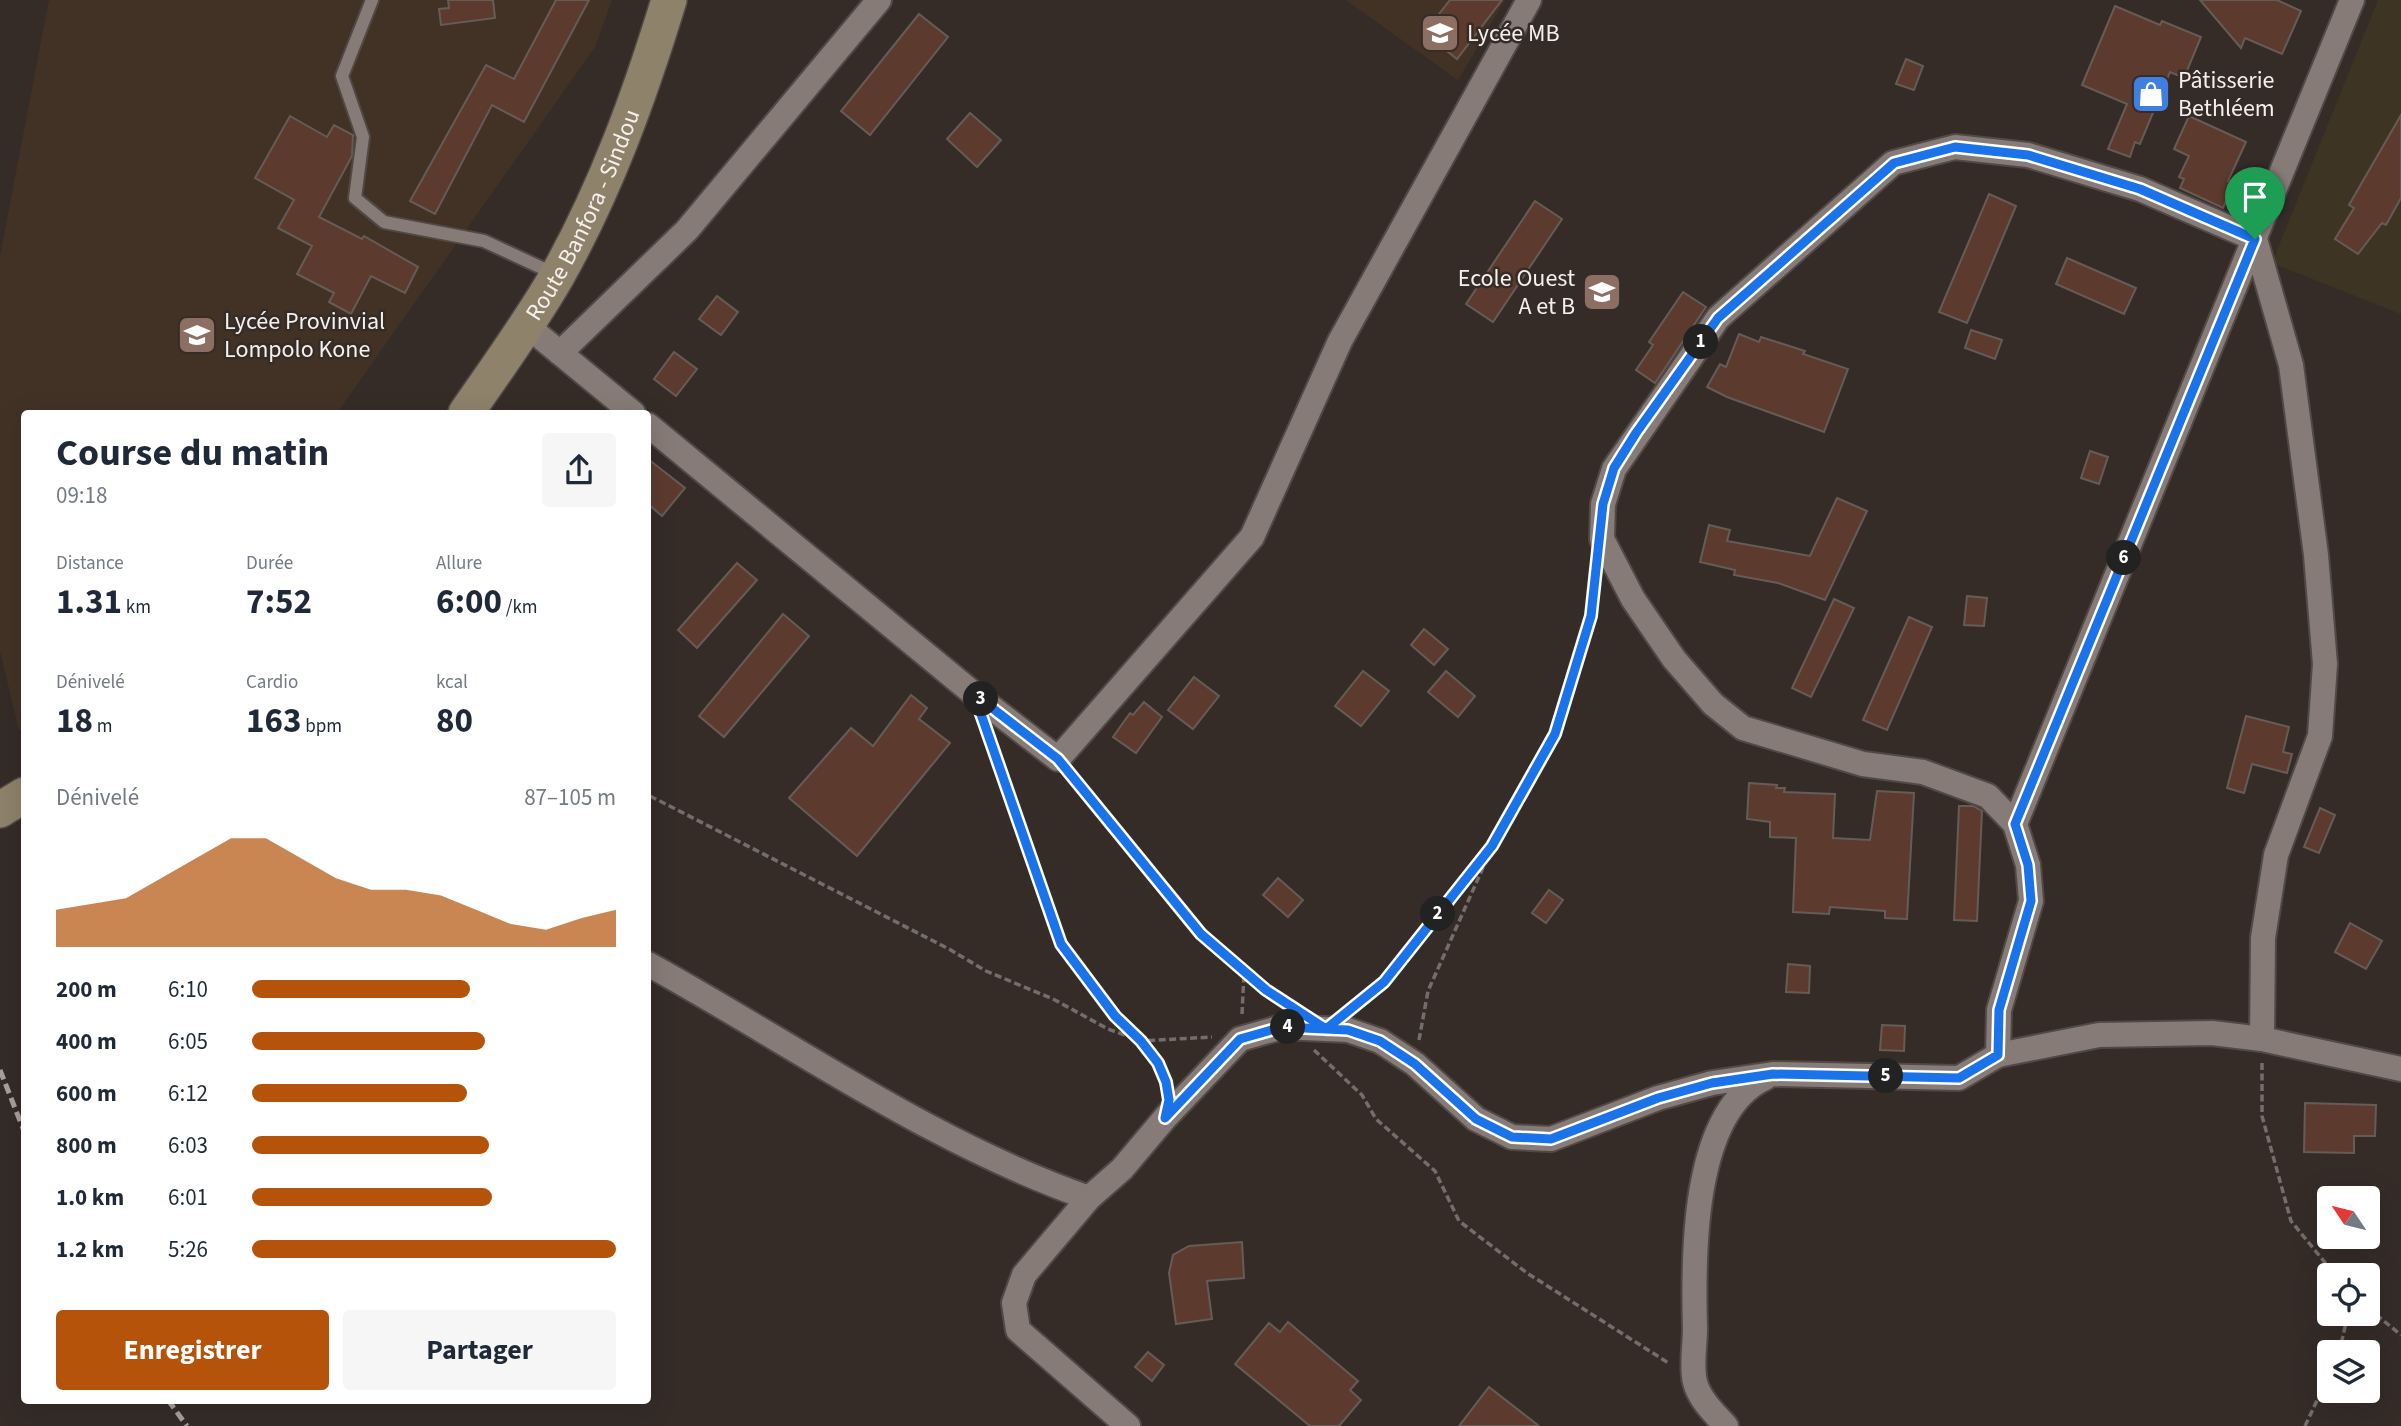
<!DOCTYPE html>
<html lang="fr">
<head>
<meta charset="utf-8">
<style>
	body { margin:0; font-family:"Source Sans 3",sans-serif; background:#f6f6f7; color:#1f2937; height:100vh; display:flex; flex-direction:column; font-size:26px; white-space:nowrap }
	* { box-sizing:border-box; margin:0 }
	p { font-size:23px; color:#747a83 }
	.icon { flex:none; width:38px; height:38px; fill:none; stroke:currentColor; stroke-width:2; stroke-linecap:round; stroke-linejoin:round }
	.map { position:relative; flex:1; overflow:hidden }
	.details { position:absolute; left:21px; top:410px; width:630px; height:994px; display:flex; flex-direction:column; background:#fff; border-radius:7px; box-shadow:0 7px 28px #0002 }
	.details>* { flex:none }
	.needle { width:46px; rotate:305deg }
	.controls { position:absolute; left:2317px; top:1186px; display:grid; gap:14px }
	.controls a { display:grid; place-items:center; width:63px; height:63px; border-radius:7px; background:#fff; box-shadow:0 7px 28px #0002; font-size:35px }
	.pin { position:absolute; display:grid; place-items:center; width:60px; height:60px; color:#fff; margin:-72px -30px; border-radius:50% 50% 50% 0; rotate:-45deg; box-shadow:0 0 7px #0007 }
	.pin .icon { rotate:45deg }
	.km { position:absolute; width:35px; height:35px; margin:-18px; border-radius:50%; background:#222; color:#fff; font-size:19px; line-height:35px; text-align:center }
	.round { display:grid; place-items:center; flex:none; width:74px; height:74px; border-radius:7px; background:#f6f6f7 }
	.head { display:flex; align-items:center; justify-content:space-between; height:119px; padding:0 35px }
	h1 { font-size:38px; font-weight:700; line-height:52px }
	.metrics { display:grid; grid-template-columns:repeat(3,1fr); gap:10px; height:119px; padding:7px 35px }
	.metrics div { display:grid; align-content:center }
	.metrics b { font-size:35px; font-weight:700 }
	.metrics small { font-size:19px; font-weight:400 }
	.metrics p { font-size:19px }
	.chart { height:196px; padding:14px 35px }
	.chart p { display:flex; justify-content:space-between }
	.chart svg { width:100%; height:126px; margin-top:7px; fill:#b45309; opacity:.7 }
	.primary-button { display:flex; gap:14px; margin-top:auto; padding:14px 35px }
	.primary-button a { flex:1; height:80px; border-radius:7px; background:#b45309; color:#fff; font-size:28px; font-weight:700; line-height:80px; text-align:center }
	.primary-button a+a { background:#f6f6f7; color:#1f2937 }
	ul { padding:0 35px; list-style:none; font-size:23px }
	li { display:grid; grid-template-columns:112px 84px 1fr; align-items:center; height:52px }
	li i { height:18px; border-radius:9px; background:#b45309 }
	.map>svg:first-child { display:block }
	.education { fill:#423226 }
	.medical { fill:#3e3424 }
	.building { fill:#5c3b2e; stroke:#665c57; stroke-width:2 }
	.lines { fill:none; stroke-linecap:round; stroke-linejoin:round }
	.lane-casing { stroke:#504946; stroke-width:16 }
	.street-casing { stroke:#504946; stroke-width:28 }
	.secondary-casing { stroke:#504946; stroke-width:38 }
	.path { stroke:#756d69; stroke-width:3.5; stroke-dasharray:7 3.5; stroke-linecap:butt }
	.lane { stroke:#877b77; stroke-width:12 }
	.street { stroke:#877b77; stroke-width:24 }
	.secondary { stroke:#8f826b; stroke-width:35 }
	.rail { stroke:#a7a09d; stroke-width:5; stroke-dasharray:10 5; stroke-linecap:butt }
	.route-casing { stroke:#fff; stroke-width:14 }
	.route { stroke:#1a73e8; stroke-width:9 }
	.labels { text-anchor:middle; stroke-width:5; stroke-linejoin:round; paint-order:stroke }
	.poi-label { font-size:24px; fill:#f6f0ed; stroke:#352c28; text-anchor:start }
	.street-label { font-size:24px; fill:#f6f0ed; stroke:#352c28 }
</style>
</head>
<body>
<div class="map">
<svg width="2401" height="1426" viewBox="0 0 2401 1426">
	<rect width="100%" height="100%" fill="#352c28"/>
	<!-- education -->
	<g class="education">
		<path d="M49,0H612L595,47L337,413H24V727L19,731L0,651V256Z"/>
		<path d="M1346,0H1505L1458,80Z"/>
	</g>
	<!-- medical -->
	<path class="medical" d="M2378,0H2401V314L2272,263Z"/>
	<!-- building -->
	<g class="building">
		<path d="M448,0H493L495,18L441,25L439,9L449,8Z"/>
		<path d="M556,0H589L524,122L492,105L435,214L410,201L486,65L514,79Z"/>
		<path d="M1450,0H1502L1457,59L1424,33Z"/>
		<path d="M2200,0H2277L2301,11L2282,54L2245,38L2241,48Z"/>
		<path d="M2115,6L2160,25L2162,21L2201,37L2184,78L2170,72L2140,144L2135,142L2130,157L2108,149L2127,104L2082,85Z"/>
		<path d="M919,14L948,37L870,135L841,111Z"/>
		<path d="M1906,59L1923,66L1914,90L1896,84Z"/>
		<path d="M970,113L1001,140L977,167L947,139Z"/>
		<path d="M2401,115V198L2386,225L2382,223L2358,254L2335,239L2354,208L2349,205Z"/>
		<path d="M290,116L327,137L334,125L353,135L352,156L319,217L362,239L364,236L418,267L405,293L371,276L351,314L329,302L334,293L297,274L312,246L278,228L294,200L255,178Z"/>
		<path d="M2189,116L2246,142L2228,181L2234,184L2223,208L2180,188L2184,179L2179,177L2189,156L2174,149Z"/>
		<path d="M1989,194L2016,206L1967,323L1939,312Z"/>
		<path d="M1535,201L1562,219L1493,322L1466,304Z"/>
		<path d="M2067,258L2136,288L2124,314L2056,284Z"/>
		<path d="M1683,292L1706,307L1655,383L1636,370L1653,345L1649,342Z"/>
		<path d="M717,296L738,312L721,335L699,319Z"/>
		<path d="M1971,330L2002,340L1995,359L1965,348Z"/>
		<path d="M1739,334L1759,342L1761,337L1805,351L1803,354L1848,369L1824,432L1727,397L1707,387L1720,364L1726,367Z"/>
		<path d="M674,352L697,369L676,396L654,379Z"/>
		<path d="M2090,451L2108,457L2099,484L2081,478Z"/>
		<path d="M648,459L685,488L662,516L648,504Z"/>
		<path d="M1837,498L1867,511L1825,600L1778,583L1734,575L1735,570L1700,562L1709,525L1730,530L1727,541L1810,556Z"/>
		<path d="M737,563L757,580L697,648L678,630Z"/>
		<path d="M1967,596L1987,598L1984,626L1964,625Z"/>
		<path d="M1834,599L1854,608L1811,697L1792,688Z"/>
		<path d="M783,614L809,636L724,737L699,716Z"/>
		<path d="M1909,617L1932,627L1887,730L1863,720Z"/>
		<path d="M1424,629L1448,649L1434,665L1411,645Z"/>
		<path d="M1363,671L1389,691L1361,726L1335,706Z"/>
		<path d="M1446,671L1475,696L1458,717L1428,692Z"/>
		<path d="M1194,677L1219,696L1193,729L1168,710Z"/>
		<path d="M911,695L927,708L919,719L950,743L857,856L789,798L851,728L873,746Z"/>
		<path d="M1144,702L1162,717L1136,753L1113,737L1130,713L1133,715Z"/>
		<path d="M2246,716L2289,727L2283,752L2292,754L2287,773L2252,764L2244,793L2227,788Z"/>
		<path d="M1749,783L1777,785L1776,788H1785L1784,792L1835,794L1833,838L1870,840L1877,791L1914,793L1907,919L1885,918V911L1830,907L1829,914L1793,912L1796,838L1770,837V822L1747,819Z"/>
		<path d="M1959,806H1973L1982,811L1977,921L1954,920Z"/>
		<path d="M2320,808L2335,815L2319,853L2304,847Z"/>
		<path d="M1278,878L1303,900L1288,917L1263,895Z"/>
		<path d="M1549,890L1563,900L1546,923L1532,913Z"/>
		<path d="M2350,923L2382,941L2366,969L2335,952Z"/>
		<path d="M1788,964L1810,966L1809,993L1786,992Z"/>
		<path d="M1882,1025L1905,1026L1904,1051L1880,1050Z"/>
		<path d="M2305,1103L2376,1105L2375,1136H2354V1153L2304,1152Z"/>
		<path d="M1242,1242L1244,1278L1207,1281L1212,1319L1176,1324L1169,1273L1173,1255L1189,1246Z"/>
		<path d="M1288,1322L1358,1381L1350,1390L1361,1400L1339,1426H1310L1235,1364L1269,1323L1280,1332Z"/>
		<path d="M1148,1352L1164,1365L1152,1381L1135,1367Z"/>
		<path d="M1489,1387L1539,1426H1459Z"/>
	</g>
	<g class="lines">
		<!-- lane casing -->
		<g class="lane-casing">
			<path id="lane" d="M372,0L342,76L363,137L355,198L384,222L484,241L557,275"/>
		</g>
		<!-- street casing -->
		<g class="street-casing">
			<g id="street">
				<path d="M526,325L633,413"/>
				<path d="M560,353L687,230L879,0"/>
				<path d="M648,425L974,694L1058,759L1252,537L1340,341L1529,0"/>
				<path d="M2015,824L2352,0"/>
				<path d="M648,964C793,1044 931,1143 1089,1198"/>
				<path d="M1998,1055L1999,1010L2031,901L2028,865L2015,824L1988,796L1923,772L1863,764L1743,728L1713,704L1674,659L1633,599L1602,539L1603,504L1614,469L1718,318L1893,163L1955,147L2028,155L2140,189L2255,239L2291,365L2316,555L2325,664L2320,736L2276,855L2263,938L2262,1039"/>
				<path d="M1128,1426L1018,1330L1014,1303L1024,1275L1089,1198L1122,1169L1165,1118L1240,1039L1282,1027L1348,1030L1380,1041L1415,1064L1476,1119L1512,1137L1551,1139L1658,1098L1712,1083L1773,1074L1959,1078L1998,1055L2099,1035L2212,1033L2262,1039L2401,1069"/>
				<path d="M1726,1426C1715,1414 1699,1399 1695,1382C1691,1366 1695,1345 1695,1329C1693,1260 1691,1112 1765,1078"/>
			</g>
		</g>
		<!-- secondary casing -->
		<g class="secondary-casing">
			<g id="secondary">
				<path id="s1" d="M466,413C497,368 530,323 557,276C606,189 640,95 669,0"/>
				<path d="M0,810L24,795"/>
			</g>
		</g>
		<!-- path -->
		<g class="path">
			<path d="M989,735L1061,944L1115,1016L1141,1041L1158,1063L1167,1085"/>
			<path d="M1073,777C1139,857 1199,946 1288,1004"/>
			<path d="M650,796L949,949L986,971L1053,999L1108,1029L1141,1041L1212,1037"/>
			<path d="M1351,1009L1384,982L1492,846L1555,734L1591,616L1596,578"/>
			<path d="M1242,1014L1244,973"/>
			<path d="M1419,1040L1428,991L1490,852"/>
			<path d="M1314,1050L1362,1095L1376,1119L1435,1171L1459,1221L1527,1273L1670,1364"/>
			<path d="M2262,1063V1116L2291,1221L2336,1276"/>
			<path d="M2368,1308L2401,1335"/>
			<path d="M2339,1353L2348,1314"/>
			<path d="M2305,1426L2329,1375"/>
		</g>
		<!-- lane -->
		<use href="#lane" class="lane"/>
		<!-- street -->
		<use href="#street" class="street"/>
		<!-- secondary -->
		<use href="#secondary" class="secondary"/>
		<!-- rail -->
		<g class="rail">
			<path d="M0,1070L24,1131"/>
			<path d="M168,1400L187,1426"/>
		</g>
	</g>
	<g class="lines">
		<!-- route casing -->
		<g class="route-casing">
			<path id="route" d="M2255,239L2140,189L2028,155L1955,147L1894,163L1718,318L1636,433L1614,468L1603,504L1591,616L1555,734L1492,846L1384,982L1326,1029L1266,990L1201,934L1058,759L974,694L1061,944L1115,1016L1141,1041L1158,1063L1166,1082L1169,1100L1165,1118L1240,1039L1282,1027L1348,1030L1380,1041L1415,1064L1476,1119L1512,1137L1551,1139L1658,1098L1712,1083L1773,1074L1959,1078L1998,1055L1999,1010L2031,901L2028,865L2015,824L2255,239"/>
		</g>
		<!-- route -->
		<use href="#route" class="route"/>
	</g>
	<!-- icons -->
	<defs>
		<g id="school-square" transform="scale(2.0125)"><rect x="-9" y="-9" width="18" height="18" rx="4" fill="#8d6e63" stroke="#352c28"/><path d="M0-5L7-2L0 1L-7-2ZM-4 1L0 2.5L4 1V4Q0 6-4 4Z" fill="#fff"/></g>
		<g id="shop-square" transform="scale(2.0125)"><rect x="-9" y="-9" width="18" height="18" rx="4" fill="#3f7fe0" stroke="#352c28"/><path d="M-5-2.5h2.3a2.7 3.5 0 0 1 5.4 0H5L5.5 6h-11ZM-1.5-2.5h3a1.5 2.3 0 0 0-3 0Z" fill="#fff"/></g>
	</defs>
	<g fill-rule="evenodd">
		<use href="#school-square" x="1440" y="33"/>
		<use href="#shop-square" x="2151" y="94"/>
		<use href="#school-square" x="1602" y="292"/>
		<use href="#school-square" x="197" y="335"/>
	</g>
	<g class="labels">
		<!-- poi labels -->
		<g class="poi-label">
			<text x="1467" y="41">Lycée MB</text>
			<text x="2178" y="88">Pâtisserie<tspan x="2178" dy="28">Bethléem</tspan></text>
			<text x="1575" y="286" text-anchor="end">Ecole Ouest<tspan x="1575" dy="28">A et B</tspan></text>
			<text x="224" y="329">Lycée Provinvial<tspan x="224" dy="28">Lompolo Kone</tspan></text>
		</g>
		<!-- street labels -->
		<g class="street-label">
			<text dy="8" stroke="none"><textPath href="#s1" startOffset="231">Route Banfora - Sindou</textPath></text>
		</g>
	</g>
</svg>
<div class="controls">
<a><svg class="needle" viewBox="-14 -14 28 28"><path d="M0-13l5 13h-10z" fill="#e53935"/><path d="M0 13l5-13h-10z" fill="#747a83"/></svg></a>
<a><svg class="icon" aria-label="locate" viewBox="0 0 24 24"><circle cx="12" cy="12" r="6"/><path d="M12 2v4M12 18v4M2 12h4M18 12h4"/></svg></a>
<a><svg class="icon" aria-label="layers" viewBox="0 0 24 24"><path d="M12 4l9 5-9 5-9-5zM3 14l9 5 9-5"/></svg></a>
</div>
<div class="pin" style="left:2255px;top:239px;background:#1e9e55"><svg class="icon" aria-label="arrive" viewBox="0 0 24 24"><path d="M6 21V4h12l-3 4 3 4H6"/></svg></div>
<b class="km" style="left:1701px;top:342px">1</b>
<b class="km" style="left:1438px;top:914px">2</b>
<b class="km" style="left:981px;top:699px">3</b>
<b class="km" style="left:1288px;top:1027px">4</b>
<b class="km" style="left:1886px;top:1076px">5</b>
<b class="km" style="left:2124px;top:558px">6</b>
<section class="details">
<div class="head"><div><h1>Course du matin</h1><p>09:18</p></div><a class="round"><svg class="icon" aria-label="share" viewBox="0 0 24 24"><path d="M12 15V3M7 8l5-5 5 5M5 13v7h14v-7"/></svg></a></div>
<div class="metrics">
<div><p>Distance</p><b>1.31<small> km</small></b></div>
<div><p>Durée</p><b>7:52</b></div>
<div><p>Allure</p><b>6:00<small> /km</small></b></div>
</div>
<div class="metrics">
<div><p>Dénivelé</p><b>18<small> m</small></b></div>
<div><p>Cardio</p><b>163<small> bpm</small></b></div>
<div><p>kcal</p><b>80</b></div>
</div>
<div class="chart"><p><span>Dénivelé</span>87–105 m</p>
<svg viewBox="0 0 160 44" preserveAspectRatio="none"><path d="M0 44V31L10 29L20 27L30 20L40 13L50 6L60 6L70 13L80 20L90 24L100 24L110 26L120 31L130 36L140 38L150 34L160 31V44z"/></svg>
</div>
<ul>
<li><b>200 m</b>6:10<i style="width:60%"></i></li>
<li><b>400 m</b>6:05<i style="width:64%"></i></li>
<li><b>600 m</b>6:12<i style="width:59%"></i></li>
<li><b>800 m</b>6:03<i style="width:65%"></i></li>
<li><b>1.0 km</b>6:01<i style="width:66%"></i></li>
<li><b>1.2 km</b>5:26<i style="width:100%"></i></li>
</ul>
<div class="primary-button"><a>Enregistrer</a><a>Partager</a></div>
</section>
</div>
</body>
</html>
